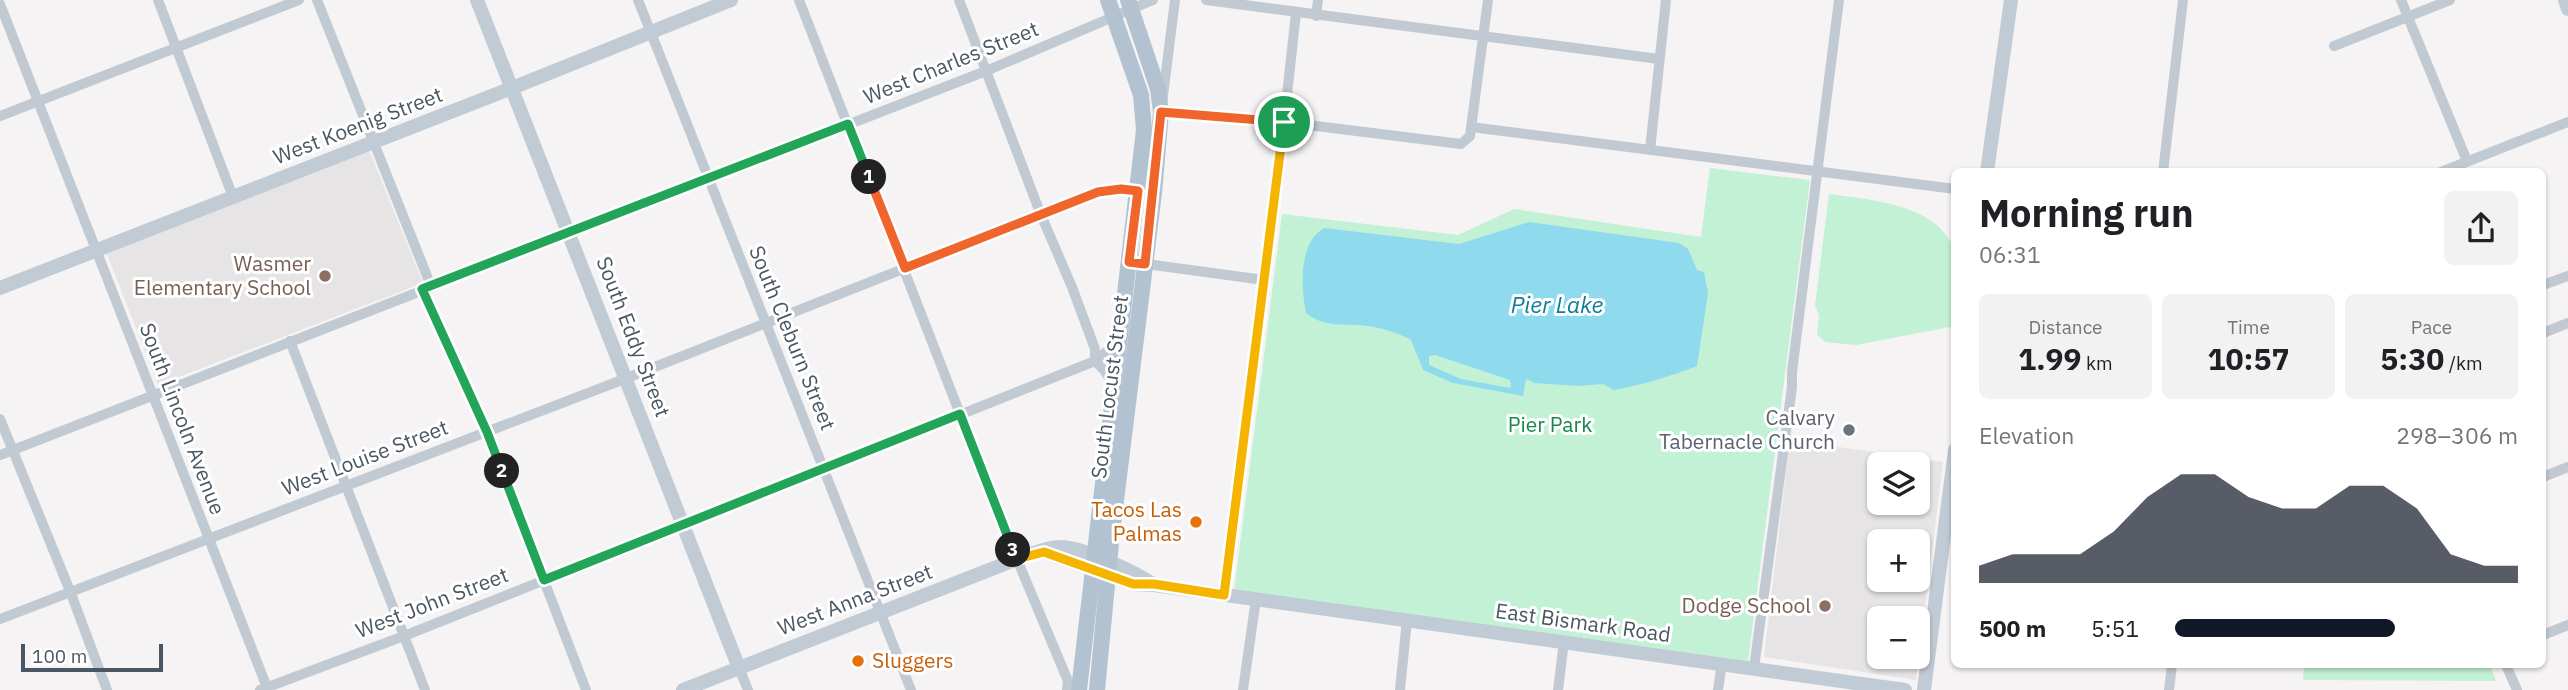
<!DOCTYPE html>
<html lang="en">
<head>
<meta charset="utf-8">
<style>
	body { margin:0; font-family:"IBM Plex Sans",sans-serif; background:#f2f2f2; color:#202124; height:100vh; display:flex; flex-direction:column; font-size:26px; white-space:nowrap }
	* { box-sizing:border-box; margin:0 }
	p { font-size:23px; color:#757577 }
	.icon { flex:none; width:38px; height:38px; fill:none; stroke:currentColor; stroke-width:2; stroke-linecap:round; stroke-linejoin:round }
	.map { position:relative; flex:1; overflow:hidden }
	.sheet { position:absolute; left:1951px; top:168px; width:595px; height:500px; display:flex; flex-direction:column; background:#fff; border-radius:10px; box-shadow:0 2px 5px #0004 }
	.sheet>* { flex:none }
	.controls { position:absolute; left:1867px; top:452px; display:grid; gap:14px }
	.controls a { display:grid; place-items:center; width:63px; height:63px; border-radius:10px; background:#fff; box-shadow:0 2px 5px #0004; font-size:35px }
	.scale { position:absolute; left:21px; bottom:18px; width:142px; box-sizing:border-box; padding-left:7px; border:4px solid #4a5661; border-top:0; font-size:19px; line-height:24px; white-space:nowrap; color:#4a5661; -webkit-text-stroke:5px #fff; paint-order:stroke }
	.pin { position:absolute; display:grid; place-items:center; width:60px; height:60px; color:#fff; margin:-30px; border:4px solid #fff; border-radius:50%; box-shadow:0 2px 7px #0007 }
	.km { position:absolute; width:35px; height:35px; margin:-18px; border-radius:50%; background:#222; color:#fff; font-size:19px; line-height:35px; text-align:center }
	.round { display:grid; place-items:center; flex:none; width:74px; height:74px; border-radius:10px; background:#f2f2f2 }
	.head { display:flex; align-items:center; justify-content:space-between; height:119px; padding:0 28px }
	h1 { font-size:38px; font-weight:700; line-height:52px }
	.stats { display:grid; grid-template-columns:repeat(3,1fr); gap:10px; height:119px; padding:7px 28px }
	.stats div { display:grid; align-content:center; border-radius:10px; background:#f2f2f2; text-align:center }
	.stats b { font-size:30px; font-weight:700 }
	.stats small { font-size:19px; font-weight:400 }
	.stats p { font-size:19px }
	.chart { height:196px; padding:14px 28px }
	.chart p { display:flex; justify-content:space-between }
	.chart svg { width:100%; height:126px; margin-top:7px; fill:#111827; opacity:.7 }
	ul { padding:0 28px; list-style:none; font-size:23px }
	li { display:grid; grid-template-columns:112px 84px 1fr; align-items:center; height:52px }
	li i { height:18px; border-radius:9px; background:#111827 }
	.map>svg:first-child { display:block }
	.education { fill:#e6e4e5; fill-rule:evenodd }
	.green { fill:#c3f1d5 }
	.water { fill:#90daee; fill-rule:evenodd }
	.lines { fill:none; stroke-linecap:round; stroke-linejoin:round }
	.street { stroke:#c1cad2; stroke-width:10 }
	.secondary { stroke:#c1cbd6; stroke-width:14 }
	.primary { stroke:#b3c2d1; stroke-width:16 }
	.split-1-casing { stroke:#fff; stroke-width:14 }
	.split-2-casing { stroke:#fff; stroke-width:14 }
	.split-3-casing { stroke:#fff; stroke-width:14 }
	.split-4-casing { stroke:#fff; stroke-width:14 }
	.split-1 { stroke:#f0652b; stroke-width:9 }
	.split-2 { stroke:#22a559; stroke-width:9 }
	.split-3 { stroke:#22a559; stroke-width:9 }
	.split-4 { stroke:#f5b400; stroke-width:9 }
	.education-dot { fill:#8d6e63; stroke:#fff; stroke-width:2.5 }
	.worship-dot { fill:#6b7280; stroke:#fff; stroke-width:2.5 }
	.food-dot { fill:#e8710a; stroke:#fff; stroke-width:2.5 }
	.labels { text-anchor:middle; stroke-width:6; stroke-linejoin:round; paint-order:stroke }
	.street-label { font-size:21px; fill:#4a5661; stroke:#fff }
	.education-label { font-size:21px; fill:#785e54; stroke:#fff; text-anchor:end }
	.worship-label { font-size:21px; fill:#5b616d; stroke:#fff; text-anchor:end }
	.park-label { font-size:21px; fill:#17864f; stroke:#fff }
	.food-label { font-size:21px; fill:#c56008; stroke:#fff; text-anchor:end }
	.water-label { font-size:23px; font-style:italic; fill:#0c7c9b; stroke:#fff }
</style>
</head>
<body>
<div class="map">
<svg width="2568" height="690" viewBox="0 0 2568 690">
	<rect width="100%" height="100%" fill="#f5f3f3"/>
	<!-- education -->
	<g class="education">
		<path d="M369,150L423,283L158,385L107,254Z"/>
		<path d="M1790,440L1943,462L1916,680L1764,657ZM1880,464H1918V502H1880ZM1880,541H1918V579H1880ZM1880,618H1918V656H1880Z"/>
	</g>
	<!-- green -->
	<g class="green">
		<path d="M1710,168L1810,180L1748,661L1234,591L1282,214L1458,235L1514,209L1701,237Z"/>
		<path d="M1829,194C1870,200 1936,203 1954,249C1959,263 1955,309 1955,326L1856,345L1825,342L1817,335L1819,316L1815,305Z"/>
		<path d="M2304,665H2490L2496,681L2303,680Z"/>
	</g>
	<!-- water -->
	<path class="water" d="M1529,222L1679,243L1688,249L1697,270L1704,272L1708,293L1697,366C1669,377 1644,384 1614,390L1603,384L1578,386L1535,383L1526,379L1523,396L1453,383L1423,370L1411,340C1400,334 1386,329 1374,327C1350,322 1327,330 1306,313C1301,288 1298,243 1324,228L1459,244ZM1435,355L1510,380L1511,385L1510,388L1461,379L1429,365V356Z"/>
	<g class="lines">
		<!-- street -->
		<g class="street">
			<path d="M158,0L233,197"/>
			<path d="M317,0L431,286"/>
			<path d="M638,0L911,690"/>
			<path d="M799,0L1011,545L1068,681L1067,690"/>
			<path d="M959,0L1041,215L1072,287L1095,349V361L1104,370L1113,384"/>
			<path d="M1175,0L1161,112L1284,122L1461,144L1470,136L1488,0"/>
			<path d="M1206,0L1659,59"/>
			<path d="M2401,0L2467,161"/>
			<path d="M0,4L268,690"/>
			<path d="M1316,16L1318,0"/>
			<path d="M2334,46L2450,0"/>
			<path d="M0,116L299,0"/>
			<path d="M1471,127L1955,189"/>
			<path d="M1650,150L1666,0"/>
			<path d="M2163,172L2183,0"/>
			<path d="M2441,172L2568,122"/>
			<path d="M1139,263L1264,280"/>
			<path d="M2543,285L2568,276"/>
			<path d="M422,289L487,432L586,690"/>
			<path d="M2543,333L2568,323"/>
			<path d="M290,341L425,690"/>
			<path d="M0,419L70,591L107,690"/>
			<path d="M0,455L986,71L1153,0"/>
			<path d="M2543,477L2568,467"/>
			<path d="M1224,595L1284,122L1296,13"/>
			<path d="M0,619L627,378L1098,192L1121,189L1138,191"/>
			<path d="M2543,635L2568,625"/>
			<path d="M2506,665L2517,690"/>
			<path d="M739,668L748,690"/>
			<path d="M1754,668L1792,387V372L1839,0"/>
			<path d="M260,690L404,636L1095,361L1119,341"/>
			<path d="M1243,690L1256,599"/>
			<path d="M1400,690L1407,620"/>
			<path d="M1558,690L1564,641"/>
			<path d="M1718,690L1722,663"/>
			<path d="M2169,690L2172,665"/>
		</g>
		<!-- secondary -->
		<g class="secondary">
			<path d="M477,0L739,668"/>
			<path d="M2565,0L2568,9"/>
			<path d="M1987,172L2011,0"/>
			<path d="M0,288L512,88L731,0"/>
			<path d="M1044,552L1133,584L1154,585L1905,690"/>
			<path d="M683,690L1017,559C1030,555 1046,547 1060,547C1081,546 1134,572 1153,584"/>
			<path d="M1924,690L1955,450"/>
		</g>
		<!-- primary -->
		<g class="primary">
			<path d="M1079,690L1144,130L1141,95L1108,0"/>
			<path d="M1097,690L1112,533L1154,193L1161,112L1158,89L1128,0"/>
		</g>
	</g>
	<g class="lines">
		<!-- split-1 casing -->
		<g class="split-1-casing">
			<path id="split-1" d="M869,177L905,268L1098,192L1121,189L1138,191L1129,262L1145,264L1161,112L1284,122"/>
		</g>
		<!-- split-2 casing -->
		<g class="split-2-casing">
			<path id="split-2" d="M502,471L487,432L422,289L848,124L869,177"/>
		</g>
		<!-- split-3 casing -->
		<g class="split-3-casing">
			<path id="split-3" d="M502,471L544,580L960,414L1013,550"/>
		</g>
		<!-- split-4 casing -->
		<g class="split-4-casing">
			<path id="split-4" d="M1013,550L1017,559L1044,552L1133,584H1154L1224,595L1284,122"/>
		</g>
		<!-- split-1 -->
		<use href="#split-1" class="split-1"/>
		<!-- split-2 -->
		<use href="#split-2" class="split-2"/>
		<!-- split-3 -->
		<use href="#split-3" class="split-3"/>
		<!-- split-4 -->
		<use href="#split-4" class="split-4"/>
	</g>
	<!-- markers -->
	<g class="education-dot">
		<circle cx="325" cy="276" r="7"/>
		<circle cx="1825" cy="606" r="7"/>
	</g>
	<circle class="worship-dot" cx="1849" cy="430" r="7"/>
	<g class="food-dot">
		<circle cx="1196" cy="522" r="7"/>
		<circle cx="858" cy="661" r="7"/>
	</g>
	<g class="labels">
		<!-- street labels -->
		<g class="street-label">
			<text transform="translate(951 63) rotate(-22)" y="7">West Charles Street</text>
			<text transform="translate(358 126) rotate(-21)" y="7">West Koenig Street</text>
			<text transform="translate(633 337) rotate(69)" y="7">South Eddy Street</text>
			<text transform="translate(792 338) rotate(68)" y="7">South Cleburn Street</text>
			<text transform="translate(1110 387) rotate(-83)" y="7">South Locust Street</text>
			<text transform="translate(182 419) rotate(69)" y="7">South Lincoln Avenue</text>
			<text transform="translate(365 458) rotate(-21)" y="7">West Louise Street</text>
			<text transform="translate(855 600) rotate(-21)" y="7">West Anna Street</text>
			<text transform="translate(432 603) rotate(-21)" y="7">West John Street</text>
			<text transform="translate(1583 623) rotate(8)" y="7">East Bismark Road</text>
		</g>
		<!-- education labels -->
		<g class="education-label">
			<text x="311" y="271">Wasmer<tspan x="311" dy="24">Elementary School</tspan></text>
			<text x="1811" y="613">Dodge School</text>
		</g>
		<!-- worship labels -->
		<g class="worship-label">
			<text x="1835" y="425">Calvary<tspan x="1835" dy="24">Tabernacle Church</tspan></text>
		</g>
		<!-- park labels -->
		<g class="park-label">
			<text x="1550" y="432">Pier Park</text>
		</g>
		<!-- food labels -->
		<g class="food-label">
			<text x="1182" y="517">Tacos Las<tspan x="1182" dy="24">Palmas</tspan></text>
			<text x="872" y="668" text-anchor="start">Sluggers</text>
		</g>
		<!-- water labels -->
		<g class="water-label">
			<text x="1557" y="313">Pier Lake</text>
		</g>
	</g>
</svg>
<div class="controls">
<a><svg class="icon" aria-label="layers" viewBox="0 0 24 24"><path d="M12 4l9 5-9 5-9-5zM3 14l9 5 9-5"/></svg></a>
<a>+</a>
<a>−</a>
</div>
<div class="scale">100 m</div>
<div class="pin" style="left:1284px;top:122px;background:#1e9e55"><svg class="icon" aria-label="arrive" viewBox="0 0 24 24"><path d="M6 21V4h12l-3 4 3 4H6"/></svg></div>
<b class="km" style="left:869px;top:177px">1</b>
<b class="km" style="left:502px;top:471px">2</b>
<b class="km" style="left:1013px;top:550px">3</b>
<section class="sheet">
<div class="head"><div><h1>Morning run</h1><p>06:31</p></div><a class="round"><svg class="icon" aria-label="share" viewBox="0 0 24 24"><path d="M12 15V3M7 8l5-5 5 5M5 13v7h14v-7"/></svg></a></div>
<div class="stats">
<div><p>Distance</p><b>1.99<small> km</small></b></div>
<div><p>Time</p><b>10:57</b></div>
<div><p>Pace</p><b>5:30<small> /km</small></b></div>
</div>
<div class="chart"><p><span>Elevation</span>298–306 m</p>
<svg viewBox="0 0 160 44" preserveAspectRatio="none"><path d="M0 44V38L10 34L20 34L30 34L40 26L50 14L60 6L70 6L80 14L90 18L100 18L110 10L120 10L130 18L140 34L150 38L160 38V44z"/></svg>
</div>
<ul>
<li><b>500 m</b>5:51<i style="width:64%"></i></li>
</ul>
</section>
</div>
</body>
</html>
